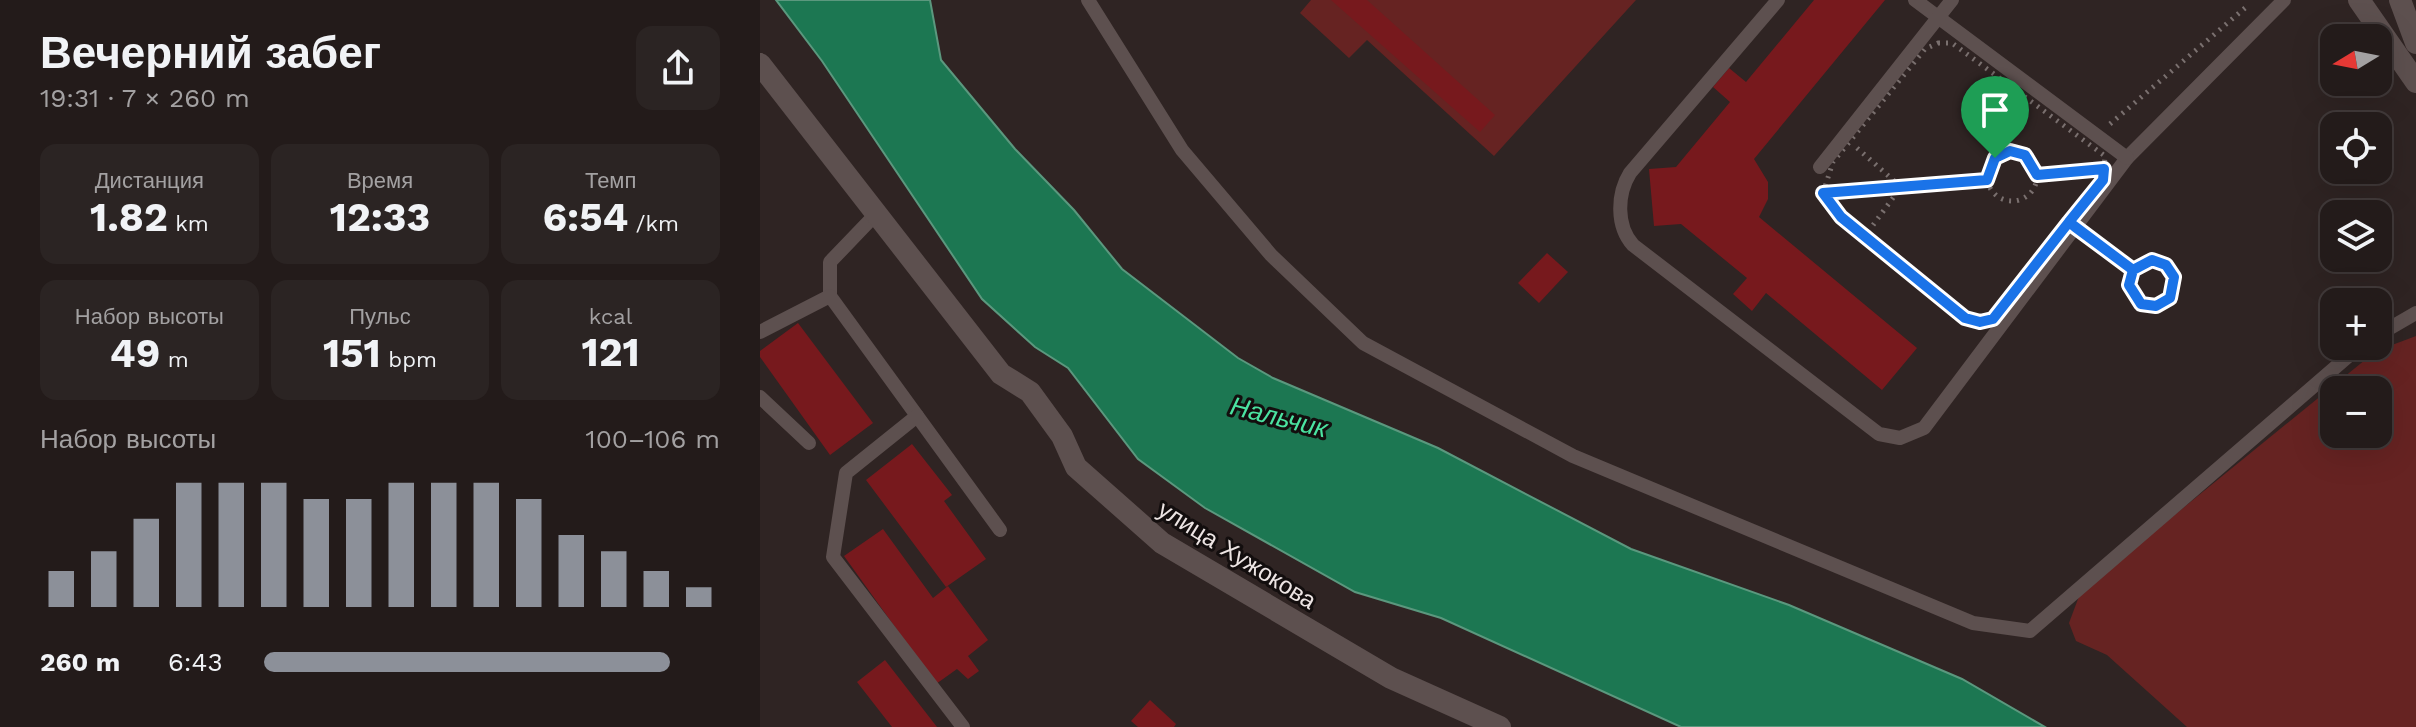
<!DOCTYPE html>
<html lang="ru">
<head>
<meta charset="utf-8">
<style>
	body { margin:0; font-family:"Work Sans",sans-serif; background:#2b2423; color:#f1f3f6; height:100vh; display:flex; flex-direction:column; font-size:30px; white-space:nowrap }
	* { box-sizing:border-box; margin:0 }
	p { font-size:26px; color:#a3a1a2 }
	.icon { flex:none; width:44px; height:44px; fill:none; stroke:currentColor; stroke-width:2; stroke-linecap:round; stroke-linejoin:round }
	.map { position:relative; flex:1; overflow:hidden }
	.side { display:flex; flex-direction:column; background:#231b1a; width:760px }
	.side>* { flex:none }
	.needle { width:52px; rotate:260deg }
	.tools { position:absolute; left:1560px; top:24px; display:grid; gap:16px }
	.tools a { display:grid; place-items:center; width:72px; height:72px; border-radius:16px; background:#231b1a; box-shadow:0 8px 32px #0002,0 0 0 2px #403939; font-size:40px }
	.pin { position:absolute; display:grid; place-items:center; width:68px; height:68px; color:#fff; margin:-82px -34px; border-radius:50% 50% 50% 0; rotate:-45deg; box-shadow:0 0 8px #0007 }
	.pin .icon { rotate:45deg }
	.round { display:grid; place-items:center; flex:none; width:84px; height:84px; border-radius:16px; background:#2b2423 }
	.head { display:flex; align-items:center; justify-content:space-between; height:136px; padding:0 40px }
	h1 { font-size:44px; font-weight:700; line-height:60px }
	.metrics { display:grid; grid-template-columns:repeat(3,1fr); gap:12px; height:136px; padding:8px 40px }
	.metrics div { display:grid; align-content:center; border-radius:16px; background:#2b2423; text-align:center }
	.metrics b { font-size:40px; font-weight:700 }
	.metrics small { font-size:22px; font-weight:400 }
	.metrics p { font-size:22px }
	.chart { height:224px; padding:16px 40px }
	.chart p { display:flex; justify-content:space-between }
	.chart svg { width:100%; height:144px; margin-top:8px; stroke:#8c9099; stroke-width:6 }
	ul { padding:0 40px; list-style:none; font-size:26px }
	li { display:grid; grid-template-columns:128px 96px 1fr; align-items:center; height:60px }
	li i { height:20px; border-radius:10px; background:#8c9099 }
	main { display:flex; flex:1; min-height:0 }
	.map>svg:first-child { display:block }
	.green { fill:#662322; fill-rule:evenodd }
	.water { fill:#1c7752; stroke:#5b987e; stroke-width:2 }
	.building { fill:#77191d }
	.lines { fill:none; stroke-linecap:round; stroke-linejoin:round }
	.path { stroke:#7a706f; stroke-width:5; stroke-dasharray:2 6; stroke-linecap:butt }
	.service { stroke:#5d504f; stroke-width:14 }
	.minor { stroke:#5d504f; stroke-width:22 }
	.secondary { stroke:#5d504f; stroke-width:22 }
	.route-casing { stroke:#fff; stroke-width:16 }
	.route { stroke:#1a73e8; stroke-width:10 }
	.labels { text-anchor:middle; stroke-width:6; stroke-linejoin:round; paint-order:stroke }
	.street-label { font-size:24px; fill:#ede5e4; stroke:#130e0e }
	.water-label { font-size:26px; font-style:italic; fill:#4be3a1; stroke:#130e0e }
</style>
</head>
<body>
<main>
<section class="side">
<div class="head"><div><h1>Вечерний забег</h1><p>19:31 · 7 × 260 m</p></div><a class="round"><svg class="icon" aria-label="share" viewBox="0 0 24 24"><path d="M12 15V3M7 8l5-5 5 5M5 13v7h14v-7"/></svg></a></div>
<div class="metrics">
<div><p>Дистанция</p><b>1.82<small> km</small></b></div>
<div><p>Время</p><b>12:33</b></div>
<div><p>Темп</p><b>6:54<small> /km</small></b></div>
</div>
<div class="metrics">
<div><p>Набор высоты</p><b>49<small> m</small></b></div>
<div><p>Пульс</p><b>151<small> bpm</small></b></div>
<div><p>kcal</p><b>121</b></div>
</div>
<div class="chart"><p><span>Набор высоты</span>100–106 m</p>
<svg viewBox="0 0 160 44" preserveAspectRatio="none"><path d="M5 44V33M15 44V27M25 44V17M35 44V6M45 44V6M55 44V6M65 44V11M75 44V11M85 44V6M95 44V6M105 44V6M115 44V11M125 44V22M135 44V27M145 44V33M155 44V38"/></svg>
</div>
<ul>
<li><b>260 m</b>6:43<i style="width:89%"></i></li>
</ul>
</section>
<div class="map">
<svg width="1656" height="727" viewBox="0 0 1656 727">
	<rect width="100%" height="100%" fill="#2f2423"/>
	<!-- green -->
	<g class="green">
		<path d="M551,0H876L734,156L607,40L589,58L540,13Z"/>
		<path d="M1656,336V727H1427L1347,655L1316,641L1309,623L1321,591L1616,351ZM1574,390H1618V434H1574Z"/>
	</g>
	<!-- water -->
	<path class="water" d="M16,0H170L181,60L255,149L314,210L362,269L478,358L513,378L678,448L871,549L1029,605L1202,679L1285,727H921L681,618L595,592L445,508L378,459L308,368L275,347L222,299L62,61Z"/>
	<!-- building -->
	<g class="building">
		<path d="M571,0H607L735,115L720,132Z"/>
		<path d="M1054,0H1125L994,159L1008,182V199L999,217L1157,348L1122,390L1006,293L992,311L973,294L987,278L921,224L894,226L889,169L916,167L970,102L953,87L969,68L986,82Z"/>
		<path d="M787,253L808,272L779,303L758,283Z"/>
		<path d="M38,323L113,423L70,455L0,357V351Z"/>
		<path d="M152,444L192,495L184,501L226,559L186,587L106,480Z"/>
		<path d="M123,529L173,598L188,586L228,640L208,656L219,671L208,679L197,669L176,684L84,556Z"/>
		<path d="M125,660L177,727H132L97,682Z"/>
		<path d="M390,700L416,724L414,727H378L371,721Z"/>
	</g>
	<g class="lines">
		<!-- path -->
		<g class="path">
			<path d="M1178,43H1192L1345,156L1343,180L1233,319L1220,322L1205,318L1081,217L1063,193L1073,162L1165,49Z"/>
			<path d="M1350,124L1485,8"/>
			<path d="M1097,148L1141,187L1105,236"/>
			<circle cx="1252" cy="176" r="25"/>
			<path d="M1277,175L1335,170"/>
			<path d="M1063,193L1227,180"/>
			<path d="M1329,237L1373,270"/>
			<circle cx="1392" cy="284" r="23"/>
		</g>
		<!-- service -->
		<g class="service">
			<path d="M328,0L422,150L511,255L603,343L813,456L1213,623L1270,631L1600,346"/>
			<path d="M1018,0L870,173C857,194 856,226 873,245L1119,434L1140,438L1164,428L1367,158L1524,0"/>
			<path d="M1155,0L1367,158"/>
			<path d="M1060,167L1192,0"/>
			<path d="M70,296V262L116,214"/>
			<path d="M0,332L70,296L240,530"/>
			<path d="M1618,335L1656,313"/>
			<path d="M0,397L49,443"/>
			<path d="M157,416L86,473L73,557L203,727"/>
		</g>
		<!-- minor -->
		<g class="minor">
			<path d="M1640,0L1656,43"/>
			<path d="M0,64L241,374L270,392L302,436L316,467L402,543L631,678L740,727"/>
		</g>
		<!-- secondary -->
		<path class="secondary" d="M1599,0L1656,82"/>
	</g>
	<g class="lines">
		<!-- route casing -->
		<g class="route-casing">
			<path id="route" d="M1235,158L1227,180L1063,193L1081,217L1205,318L1220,322L1233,319L1309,222L1373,270L1392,260L1406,265L1414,277L1410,298L1396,306L1381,304L1369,285L1373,270L1315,227L1309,222L1343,180L1344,169L1277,175L1265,155L1250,151L1235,158"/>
		</g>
		<!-- route -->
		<use href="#route" class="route"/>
	</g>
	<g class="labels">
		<!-- street labels -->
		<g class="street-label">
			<text transform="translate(477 555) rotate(32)" y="8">улица Хужокова</text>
		</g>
		<!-- water labels -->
		<g class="water-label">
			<text transform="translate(519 417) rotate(14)" y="9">Нальчик</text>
		</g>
	</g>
</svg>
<div class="tools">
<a><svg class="needle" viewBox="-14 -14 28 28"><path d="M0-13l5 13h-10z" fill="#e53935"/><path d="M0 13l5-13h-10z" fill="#a3a1a2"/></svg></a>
<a><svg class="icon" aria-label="locate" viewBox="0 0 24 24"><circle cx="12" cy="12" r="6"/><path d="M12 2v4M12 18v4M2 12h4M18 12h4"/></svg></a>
<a><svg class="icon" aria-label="layers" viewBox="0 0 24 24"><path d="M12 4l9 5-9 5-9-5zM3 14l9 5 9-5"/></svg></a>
<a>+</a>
<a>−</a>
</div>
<div class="pin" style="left:1235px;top:158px;background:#1e9e55"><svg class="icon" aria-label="arrive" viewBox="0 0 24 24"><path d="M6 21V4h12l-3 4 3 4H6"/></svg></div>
</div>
</main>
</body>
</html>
